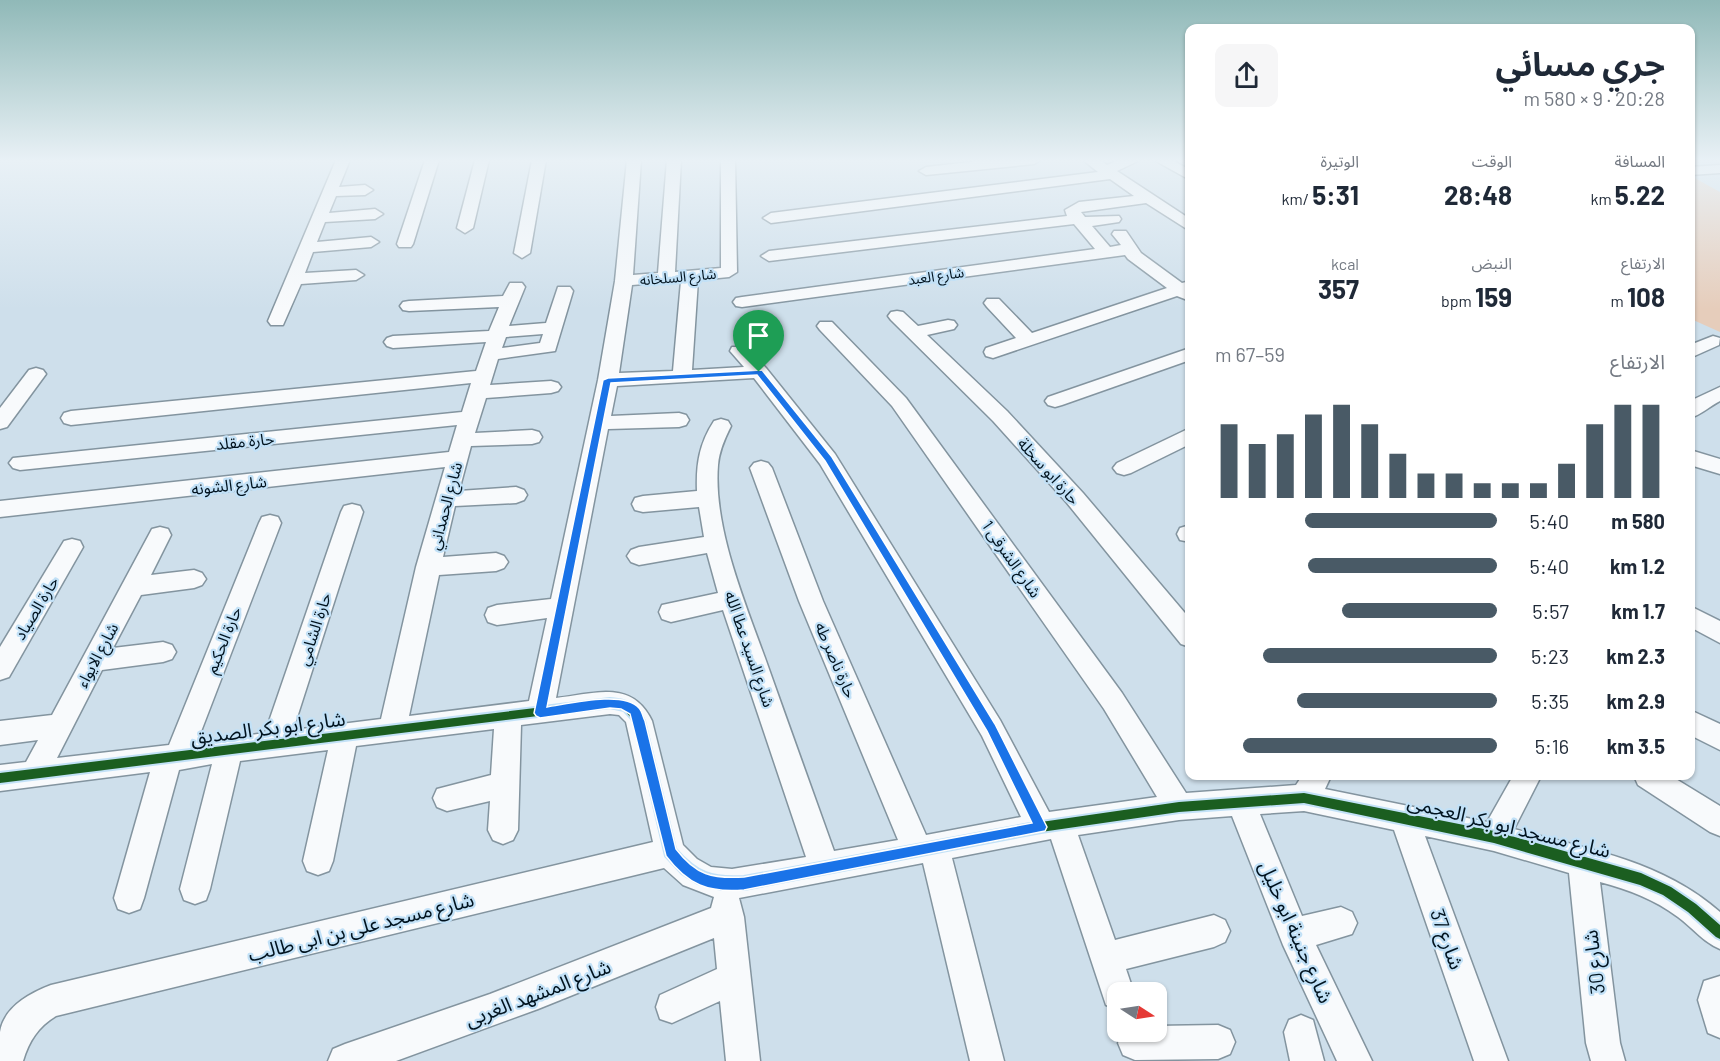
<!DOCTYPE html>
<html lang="ar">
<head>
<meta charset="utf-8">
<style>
	body { margin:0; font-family:Barlow,"Noto Sans Arabic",sans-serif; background:#f6f6f7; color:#1f2937; direction:rtl; height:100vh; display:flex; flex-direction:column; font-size:22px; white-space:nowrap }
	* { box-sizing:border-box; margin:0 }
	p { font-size:20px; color:#747a83 }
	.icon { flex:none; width:33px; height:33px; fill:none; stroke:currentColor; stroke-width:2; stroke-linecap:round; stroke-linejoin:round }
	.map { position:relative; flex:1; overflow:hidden; direction:ltr }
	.drawer { position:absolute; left:1185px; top:24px; width:510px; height:756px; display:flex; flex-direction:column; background:#fff; border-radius:12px; box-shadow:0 2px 4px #0004; direction:rtl }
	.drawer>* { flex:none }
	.needle { width:39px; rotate:102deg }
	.controls { position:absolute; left:1107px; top:982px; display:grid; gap:12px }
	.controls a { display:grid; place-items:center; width:60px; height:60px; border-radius:12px; background:#fff; box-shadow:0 2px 4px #0004; font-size:30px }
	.pin { position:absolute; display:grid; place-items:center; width:51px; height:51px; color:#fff; margin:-62px -26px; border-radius:50% 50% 50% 0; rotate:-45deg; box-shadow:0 0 6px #0007 }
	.pin .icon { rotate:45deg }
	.round { display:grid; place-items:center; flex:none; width:63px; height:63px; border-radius:12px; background:#f6f6f7 }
	.summary { display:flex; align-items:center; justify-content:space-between; height:102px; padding:0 30px }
	h1 { font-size:33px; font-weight:700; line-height:45px }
	.stats { display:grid; grid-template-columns:repeat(3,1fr); gap:9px; height:102px; padding:6px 30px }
	.stats div { display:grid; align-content:center }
	.stats b { font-size:26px; font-weight:700 }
	.stats small { font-size:16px; font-weight:400 }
	.stats p { font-size:16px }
	.chart { height:168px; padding:12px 30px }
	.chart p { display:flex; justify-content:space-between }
	.chart svg { width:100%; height:108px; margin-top:6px; stroke:#495a66; stroke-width:6 }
	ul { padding:0 30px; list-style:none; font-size:20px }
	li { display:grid; grid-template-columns:96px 72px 1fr; align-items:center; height:45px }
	li i { height:15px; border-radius:8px; background:#495a66 }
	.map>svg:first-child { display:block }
	.green { fill:#e6cdbb }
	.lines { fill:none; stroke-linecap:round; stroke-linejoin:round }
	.street-casing { stroke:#83949f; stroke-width:3 }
	.street { fill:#f8fafc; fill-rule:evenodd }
	.cycleway-casing { stroke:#c2e1f7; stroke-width:4 }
	.cycleway { fill:#1b5e20; fill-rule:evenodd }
	.route { fill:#1a73e8; stroke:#fff; stroke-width:1.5; fill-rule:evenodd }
	.labels { text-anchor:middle; stroke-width:4.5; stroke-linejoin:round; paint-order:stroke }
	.far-street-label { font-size:14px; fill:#01131f; stroke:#c2e1f7 }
	.street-label { font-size:16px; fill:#01131f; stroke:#c2e1f7 }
	.near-street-label { font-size:20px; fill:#01131f; stroke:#c2e1f7 }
</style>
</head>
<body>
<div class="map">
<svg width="1720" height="1061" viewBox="0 0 1720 1061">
	<rect width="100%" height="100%" fill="#cedfeb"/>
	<!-- green -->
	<path class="green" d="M1691,176L1720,192V332L1691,319Z"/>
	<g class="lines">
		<!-- street casing -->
		<g class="street-casing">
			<g id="street">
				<path d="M336,160H350L339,187L365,185L373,190L365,195L336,196L329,213L375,209L383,214L375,219L325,222L317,242L371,237L379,242L371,247L313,252L305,273L356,270L364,275L356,280L301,284L283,325H271L268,321Z"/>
				<path d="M425,160H439L413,244L411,247H399L397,244Z"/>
				<path d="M475,160H489L473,228L465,233L457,228Z"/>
				<path d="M532,160H546L530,253L522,258L514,253Z"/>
				<path d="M627,160H641L633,275L658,273L667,160H681L675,272L721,268V160H735L737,272L729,277L698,280L692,370L744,367L730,351L732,347H746L766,368L835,454L1000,720L1049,812L1157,797L1104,709L892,406L820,330L817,326L820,322H832L906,398L1122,693L1186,793L1296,785L1302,776H1331L1325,789L1487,822L1513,776H1537L1539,780L1514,829C1587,849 1661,860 1720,912V949C1703,942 1693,928 1678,917C1654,899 1629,890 1600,882L1620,1043L1625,1061H1591L1586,1043L1569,873L1494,851L1425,836L1508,1061H1474L1394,830L1304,811L1260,814L1302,916L1341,907L1352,912L1357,923L1352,934L1316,945L1372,1061H1337L1283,945L1232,816L1179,820L1078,835L1115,940L1214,915L1225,920L1230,931L1225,942L1214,947L1126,969L1134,993H1118V1009L1106,1005L1102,993L1051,839L952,858L1004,1061H970L923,863L739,898L744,917L760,1061H726L720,1001L672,1023L660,1019L656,1007L660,995L717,969L714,938L538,1009L396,1061H328L333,1049L345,1044L490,994L711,908L714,897L683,885L664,868L56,1016C38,1027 29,1041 23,1061H0C0,1052 0,1041 0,1032C4,1007 30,993 51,985L653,842L626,722L619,715L610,714L521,725L518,830L513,840L503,844L493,840L488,830L490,801L447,811L437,807L433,798L437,789L491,775L494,729L356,746L333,861L329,871L318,875L307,871L303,861L328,750L240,761L210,889L206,900L195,904L184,900L180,889L212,764L179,770L144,898L140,909L129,913L118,909L114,898L150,772L0,791V765L26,762L38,740L0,745V721L52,715L152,529L160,527L168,529L171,535L151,575L194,570L202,573L206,579L202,585L194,588L141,595L113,648L163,642L172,645L176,652L172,659L163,662L102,670L57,758L169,745L259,523L262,517L270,515L278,517L281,523L197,742L265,733L341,512L344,506L352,504L360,506L363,512L293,730L381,719L416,567L445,467L0,517V501L449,452L457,425L20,470L13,468L9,463L13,458L462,412L471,383L71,425L64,423L61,418L64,413L71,411L476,371L486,342L393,348L387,346L384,342L387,338L393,336L489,331L499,307L409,311L403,310L400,306L403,302L409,301L503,296L510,283H522L525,287L509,326L546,323L558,287H570L573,291L555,351L498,359L490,385L551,381L558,383L561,387L558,391L551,393L486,398L475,433L532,430L539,432L542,437L539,442L532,444L471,446L459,491L516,487L524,490L527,495L524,500L516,503L455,506L443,557L496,553L504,556L508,562L504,568L496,571L439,575L409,716L529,701L547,618L497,625L488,622L485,615L488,608L497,605L551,599L598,380L615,281ZM681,281L673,371L619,373L632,285ZM543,334L540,343L502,348L506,337ZM754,378L820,464L982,736L1021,817L926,835L823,601L772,468L768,463L761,461L754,463L750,468L799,601L898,840L834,851C811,787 788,723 765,658C744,600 713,526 718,465C719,451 725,438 731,426L728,421L721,419L714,421C699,444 696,465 697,491L643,496L635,498L632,504L635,510L643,512L699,507L704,537L639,547L631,550L627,556L631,562L639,565L707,553L718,593L662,605L659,612L662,619L671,622L723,610L806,857L732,869L711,867L697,859L683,845L652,721C632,679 594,694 556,698L608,429L679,427L686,425L689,420L686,415L679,413L611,416L617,386Z"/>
				<path d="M989,160H1041L1034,164L926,175L919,171L926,167Z"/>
				<path d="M1083,160H1100L1107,165L1119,160H1140L1117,171L1190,219V231L1146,203L1081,212L1085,217L1119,216L1121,219L1119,222L1092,226L1110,247L1121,245L1112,234L1114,231H1126L1141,253L1182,283L1190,281V301L1177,296L993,358L986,356L984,352L986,348L1016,338L987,307L984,303L987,299H999L1032,333L1167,288L1128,259L1125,255L742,307L736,306L733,302L736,298L742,297L1095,249L1074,224L769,261L761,256L769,251L1067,216L1065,210L1079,202L1134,196L1110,179L771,223L763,218L771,213L1098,172Z"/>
				<path d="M1154,160H1172L1190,170V180Z"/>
				<path d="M1720,165V173L1690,175V167Z"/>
				<path d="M897,311L903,312L918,326L948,320L954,321L957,325L954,329L927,335L1007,411L1083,493L1190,619V647L1181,644L1067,503L993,421L891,320L888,316L891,312Z"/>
				<path d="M1713,336L1720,338L1719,345L1690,358V345Z"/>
				<path d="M1190,348V360L1062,405L1055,407L1048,405L1045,401L1048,397Z"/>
				<path d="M36,368L43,370L46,374L7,427L0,429V408L29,370Z"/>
				<path d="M1720,387V401C1710,406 1701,415 1690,418V401Z"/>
				<path d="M1190,428V444L1131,473L1124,475L1117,473L1113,468L1117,463Z"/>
				<path d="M1690,450L1720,459V474L1690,465Z"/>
				<path d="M1190,525V542L1180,540L1177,534L1180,528Z"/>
				<path d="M72,539L80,541L83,547L9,677L0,680V647L64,541Z"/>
				<path d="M1690,606L1720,621V643L1690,627Z"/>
				<path d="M1690,710L1720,724V750L1690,735Z"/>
				<path d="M1634,776H1671L1720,806V836L1710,832L1638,785Z"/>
				<path d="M1720,976V1038L1708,1033L1698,1000L1704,981Z"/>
				<path d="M1301,1015L1313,1020L1324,1061H1290L1284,1032L1289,1020Z"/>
				<path d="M1218,1025L1230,1030L1235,1042L1230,1054L1218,1059L1135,1060L1123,1055L1118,1043L1123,1032H1156V1026Z"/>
			</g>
		</g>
		<!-- street -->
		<use href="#street" class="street"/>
		<!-- cycleway casing -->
		<g class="cycleway-casing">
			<path id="cycleway" d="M610,699C627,700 637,705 644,721L675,849C697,874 712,879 744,877L1041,822L1179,802L1304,793L1494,831L1641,873L1671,887L1696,904L1720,925V939L1716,937L1688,912L1663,895L1640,885L1494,843L1304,803L1179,812L1041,832L744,889H721L698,883L682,873L666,856L634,721L624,710L610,707L0,783V773Z"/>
		</g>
		<!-- cycleway -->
		<use href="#cycleway" class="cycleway"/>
	</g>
	<!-- sky -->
	<linearGradient id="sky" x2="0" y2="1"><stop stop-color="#90b9b8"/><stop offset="0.52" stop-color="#e9f1f6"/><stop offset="1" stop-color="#e9f1f6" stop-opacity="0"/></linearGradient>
	<rect width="1720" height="309" fill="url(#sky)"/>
	<!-- route -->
	<path class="route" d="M762,370L832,457L995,724L1045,823L1047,827L1045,831L744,890C708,893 688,885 666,856L630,714L621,709L610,708L540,718L536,716L534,713L603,380L608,378ZM757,375L825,461L987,731L1032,823L744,877C712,879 696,875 676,849L645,721C643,717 642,711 639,708C624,690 568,704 547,707L611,383Z"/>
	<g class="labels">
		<!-- far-street labels -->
		<g class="far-street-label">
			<text transform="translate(936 276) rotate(-8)" y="5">شارع العبد</text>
			<text transform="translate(678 277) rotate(-5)" y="5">شارع السلخانه</text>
		</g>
		<!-- street labels -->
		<g class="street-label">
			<text transform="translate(245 441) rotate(-6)" y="6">حارة مقلد</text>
			<text transform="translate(1049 471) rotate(48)" y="6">حارة ابو سخلة</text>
			<text transform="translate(229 485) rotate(-6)" y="6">شارع الشونه</text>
			<text transform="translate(445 506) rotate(-75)" y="6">شارع الحمداني</text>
			<text transform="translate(1012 559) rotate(55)" y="6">شارع الشرقى 1</text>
			<text transform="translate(36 608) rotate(-59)" y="6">حارة الصياد</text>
			<text transform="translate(314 629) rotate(-72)" y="6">حارة الشامي</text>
			<text transform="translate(223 640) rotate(-68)" y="6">حارة الحكيم</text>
			<text transform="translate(750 649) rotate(71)" y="6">شارع السيد عطا الله</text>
			<text transform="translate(97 655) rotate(-62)" y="6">شارع الايواء</text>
			<text transform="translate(836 660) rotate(67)" y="6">حارة ناصر طه</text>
		</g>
		<!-- near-street labels -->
		<g class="near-street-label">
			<text transform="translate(268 728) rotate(-7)" y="7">شارع ابو بكر الصديق</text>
			<text transform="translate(1509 826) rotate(14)" y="7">شارع مسجد ابو بكر العجمى</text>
			<text transform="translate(361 927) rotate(-14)" y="7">شارع مسجد على بن ابى طالب</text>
			<text transform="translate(1296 932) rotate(66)" y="7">شارع جنينة ابو خليل</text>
			<text transform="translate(1447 939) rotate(70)" y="7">شارع 37</text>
			<text transform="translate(1594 962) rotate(-97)" y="7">شارع 30</text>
			<text transform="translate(538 993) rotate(-21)" y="7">شارع المشهد الغربى</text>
		</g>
	</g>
</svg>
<div class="controls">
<a><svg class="needle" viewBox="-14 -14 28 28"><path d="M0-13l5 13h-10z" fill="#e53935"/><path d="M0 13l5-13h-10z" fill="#747a83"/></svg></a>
</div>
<div class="pin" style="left:759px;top:372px;background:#1e9e55"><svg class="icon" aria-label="arrive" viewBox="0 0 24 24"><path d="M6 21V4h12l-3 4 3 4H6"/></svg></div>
<section class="drawer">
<div class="summary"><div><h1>جري مسائي</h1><p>20:28 · 9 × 580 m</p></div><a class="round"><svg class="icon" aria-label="share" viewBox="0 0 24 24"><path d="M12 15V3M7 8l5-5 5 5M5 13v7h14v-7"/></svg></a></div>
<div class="stats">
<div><p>المسافة</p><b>5.22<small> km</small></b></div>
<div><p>الوقت</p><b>28:48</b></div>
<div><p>الوتيرة</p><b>5:31<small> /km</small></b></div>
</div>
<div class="stats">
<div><p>الارتفاع</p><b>108<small> m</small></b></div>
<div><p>النبض</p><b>159<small> bpm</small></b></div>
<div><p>kcal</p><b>357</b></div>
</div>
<div class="chart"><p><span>الارتفاع</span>59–67 m</p>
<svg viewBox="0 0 160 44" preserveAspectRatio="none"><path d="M5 44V14M15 44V22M25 44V18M35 44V10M45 44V6M55 44V14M65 44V26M75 44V34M85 44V34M95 44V38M105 44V38M115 44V38M125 44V30M135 44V14M145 44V6M155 44V6"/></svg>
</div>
<ul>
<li><b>580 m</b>5:40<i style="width:68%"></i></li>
<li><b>1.2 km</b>5:40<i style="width:67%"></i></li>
<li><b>1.7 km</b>5:57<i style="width:55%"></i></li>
<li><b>2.3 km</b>5:23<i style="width:83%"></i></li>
<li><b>2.9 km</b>5:35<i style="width:71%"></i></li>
<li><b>3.5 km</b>5:16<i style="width:90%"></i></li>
</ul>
</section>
</div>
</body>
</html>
